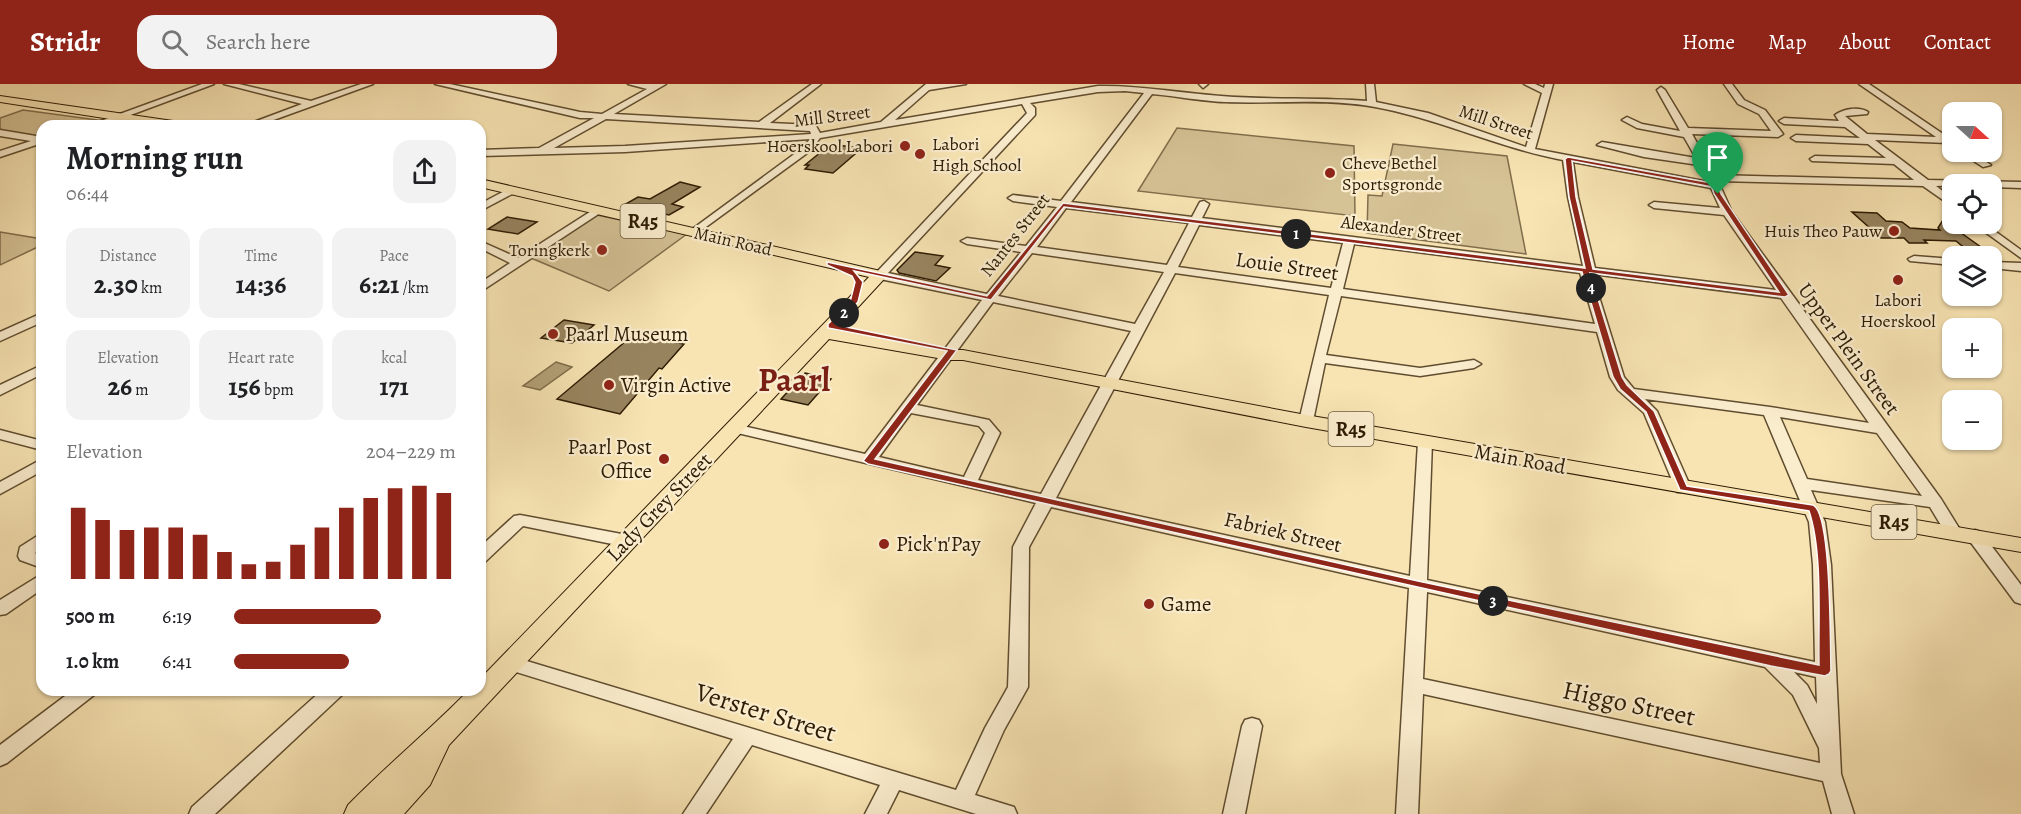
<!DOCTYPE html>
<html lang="en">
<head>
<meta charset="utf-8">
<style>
	body { margin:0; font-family:Alegreya,serif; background:#f2f2f2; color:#202124; height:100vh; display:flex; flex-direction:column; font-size:22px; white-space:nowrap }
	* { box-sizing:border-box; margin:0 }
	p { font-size:20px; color:#757577 }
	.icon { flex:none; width:33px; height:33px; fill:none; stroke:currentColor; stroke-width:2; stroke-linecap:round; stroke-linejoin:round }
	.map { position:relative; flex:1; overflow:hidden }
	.panel { position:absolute; left:36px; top:36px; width:450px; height:576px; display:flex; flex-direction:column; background:#fff; border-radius:18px; box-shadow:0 2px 4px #0004 }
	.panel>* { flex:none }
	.needle { width:39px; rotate:111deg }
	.controls { position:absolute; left:1942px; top:18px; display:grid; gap:12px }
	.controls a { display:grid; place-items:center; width:60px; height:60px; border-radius:12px; background:#fff; box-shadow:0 2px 4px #0004; font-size:30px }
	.pin { position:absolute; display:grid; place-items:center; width:51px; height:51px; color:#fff; margin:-62px -26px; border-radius:50% 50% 50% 0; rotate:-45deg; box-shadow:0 0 6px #0007 }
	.pin .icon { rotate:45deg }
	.km { position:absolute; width:30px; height:30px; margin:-15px; border-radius:50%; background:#222; color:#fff; font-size:16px; line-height:30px; text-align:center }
	.round { display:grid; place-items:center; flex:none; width:63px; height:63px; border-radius:18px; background:#f2f2f2 }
	.headline { display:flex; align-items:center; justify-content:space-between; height:102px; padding:0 30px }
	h1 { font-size:33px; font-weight:700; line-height:45px }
	.metrics { display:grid; grid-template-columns:repeat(3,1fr); gap:9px; height:102px; padding:6px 30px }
	.metrics div { display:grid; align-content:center; border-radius:15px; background:#f2f2f2; text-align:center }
	.metrics b { font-size:26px; font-weight:700 }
	.metrics small { font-size:16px; font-weight:400 }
	.metrics p { font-size:16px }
	.chart { height:168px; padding:12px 30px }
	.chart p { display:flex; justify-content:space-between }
	.chart svg { width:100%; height:108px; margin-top:6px; stroke:#8f2418; stroke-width:6 }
	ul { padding:0 30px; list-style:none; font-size:20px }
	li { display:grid; grid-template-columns:96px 72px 1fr; align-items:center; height:45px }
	li i { height:15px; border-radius:8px; background:#8f2418 }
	header { display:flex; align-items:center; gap:36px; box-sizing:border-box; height:84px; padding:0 30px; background:#8f2418; color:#fff }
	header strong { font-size:28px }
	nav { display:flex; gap:33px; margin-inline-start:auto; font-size:21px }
	.search { width:420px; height:54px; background:#f2f2f2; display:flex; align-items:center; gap:15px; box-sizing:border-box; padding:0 21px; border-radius:18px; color:#757577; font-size:22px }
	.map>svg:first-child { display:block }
	.green { fill:#d5c295; stroke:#816e4c; stroke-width:1.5 }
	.water { fill:#b3a077; stroke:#7d6b49; stroke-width:1.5 }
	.building { fill:#97845f; stroke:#2d1b03; stroke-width:1.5 }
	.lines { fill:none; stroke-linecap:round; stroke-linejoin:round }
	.minor-casing { stroke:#604d2f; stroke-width:3 }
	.major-casing { stroke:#2d1b03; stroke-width:2 }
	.minor { fill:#faedce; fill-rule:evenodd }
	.major { fill:#f8e4b3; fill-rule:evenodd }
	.route { fill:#8f2418; stroke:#fff; stroke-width:1.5; fill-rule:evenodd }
	.poi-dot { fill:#8f2418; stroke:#faedce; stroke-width:2 }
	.labels { text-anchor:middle; stroke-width:4.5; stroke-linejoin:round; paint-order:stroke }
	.far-street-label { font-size:18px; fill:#2d1b03; stroke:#faedce }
	.far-poi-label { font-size:18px; fill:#2d1b03; stroke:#faedce; text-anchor:end }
	.shield { fill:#faedce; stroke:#6a5a40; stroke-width:1.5 }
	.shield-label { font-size:20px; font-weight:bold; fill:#2d1b03 }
	.street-label { font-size:21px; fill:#2d1b03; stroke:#faedce }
	.poi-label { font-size:21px; fill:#2d1b03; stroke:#faedce; text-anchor:start }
	.near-street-label { font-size:26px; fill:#2d1b03; stroke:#faedce }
	.town-label { font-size:33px; font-weight:bold; fill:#7a1f14; stroke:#faedce }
</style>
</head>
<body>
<header>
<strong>Stridr</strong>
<div class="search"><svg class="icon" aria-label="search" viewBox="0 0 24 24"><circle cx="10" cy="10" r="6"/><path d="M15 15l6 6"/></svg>Search here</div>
<nav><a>Home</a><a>Map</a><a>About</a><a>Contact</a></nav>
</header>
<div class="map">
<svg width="2021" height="730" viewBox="0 0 2021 730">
	<rect width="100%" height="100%" fill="#f8e4b3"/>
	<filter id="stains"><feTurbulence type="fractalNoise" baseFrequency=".00333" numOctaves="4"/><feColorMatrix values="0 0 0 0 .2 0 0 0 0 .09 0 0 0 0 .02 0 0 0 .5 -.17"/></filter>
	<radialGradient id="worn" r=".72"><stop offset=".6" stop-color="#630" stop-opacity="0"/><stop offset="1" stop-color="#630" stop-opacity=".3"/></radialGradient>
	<!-- green -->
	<g class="green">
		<path d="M23,26L105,37L89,42H42V54L0,47V34Z"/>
		<path d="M1177,44L1354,62L1355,132L1138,107Z"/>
		<path d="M1393,60L1507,72L1526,170L1367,149L1368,111L1382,112Z"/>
		<path d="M597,131L687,150L609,207L531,174Z"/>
		<path d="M0,148L42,155V161L0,181Z"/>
	</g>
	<!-- water -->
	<path class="water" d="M556,278L572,283L540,306L523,302Z"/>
	<!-- building -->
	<g class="building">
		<path d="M836,61L862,64L833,89L805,85L809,81H805L826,64H832Z"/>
		<path d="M680,98L700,103L672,120L683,123L669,131L624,121L638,113L650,115Z"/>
		<path d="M1852,128L1877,129L1886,137L1902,138L1910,144L1940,146L1938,144L1943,136L1985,166H1967L1956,157L1924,156L1927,159H1909L1904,154H1881Z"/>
		<path d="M507,133L537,138L518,150L488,145Z"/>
		<path d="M915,168L943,172L935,181L950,184L936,197L899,189L897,186Z"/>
		<path d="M564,236L594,241L572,259L541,254Z"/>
		<path d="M632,252L684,260L662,285L659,284L620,330L557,315Z"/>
		<path d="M805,289L831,295L808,321L781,315Z"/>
	</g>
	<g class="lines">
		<!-- minor casing -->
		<g class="minor-casing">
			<g id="minor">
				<path d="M202,0H214L101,42H87Z"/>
				<path d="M224,0H239L311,17L361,0H373L257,42H243L302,20Z"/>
				<path d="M435,0H450L580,28L602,30L647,5L628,0H666L614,30L759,38L812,0H821L770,39L813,41L816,42L820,49L881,38L926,0H966L929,6L895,36L1098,2C1139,1 1180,9 1221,12C1270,16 1319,13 1367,17L1366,0H1374L1376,18L1428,29L1526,63L1542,9L1524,0H1535L1544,4L1545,0H1553L1535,65L1709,98L1699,81L1644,73L1597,61L1602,58L1696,74L1684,53L1637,44L1622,36L1627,33L1642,40L1680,47L1657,6L1661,3L1665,6L1688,44L1771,47L1759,30L1738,20L1724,0H1732L1744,16L1765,26L1783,50L1778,53L1692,50L1715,91L1914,96L1894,80L1812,77L1810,75L1815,72L1886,74L1868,60L1796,57L1791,54L1796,51L1860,54L1845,43L1784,40L1779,37L1784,34L1839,37L1835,31C1843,25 1859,22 1868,28L1867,30L1845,32L1867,50L1936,53L1859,0H1869L1952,56L1947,59L1875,56L1928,96L2021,98V104L1992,103V100L1936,102L1953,115V123L1923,102L1718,97L1732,128L1941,415L1962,449L1960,453H1948L1930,423L1811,406L1825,438L1831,481L1841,690L1854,730H1832L1823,697L1423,610L1418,730H1396L1409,504L1051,423L1029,463L1028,603L1004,646L975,711L1014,723L1017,730H976L899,706L887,730H865L880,701L752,661L706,730H683L733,655L503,584L501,579L503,574L510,572L956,706L985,644L1008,603L1013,463L1036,419L729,347L727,344L734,340L865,370L982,216L880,195L874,191L1027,29L1022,20L820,54L810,67L695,151L691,150V146L804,63L810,55L625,68L480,72V66L539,64L594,34H580ZM1125,7L1144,9L1061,117L1013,111L1008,114L1013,117L1057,123L1026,162L967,154L961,157L967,160L1021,168L987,210L888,189L1035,31V24L1030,19L1098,8ZM1152,10C1176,12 1201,17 1225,18C1274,20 1326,14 1375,23C1440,35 1499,64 1563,76L1568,113L1583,182L1202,134L1209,120L1204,117L1200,118L1192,133L1071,118ZM606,35L810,47L811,50L625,62L554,64ZM1573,78L1711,104L1720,124L1654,118L1649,121L1654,124L1724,131L1776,206L1595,184L1578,113ZM1066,124L1189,139L1167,181L1037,163ZM1199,141L1343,159L1331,204L1178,183ZM1354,160L1580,189L1595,240L1343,205ZM1032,169L1164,188L1135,240L998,212ZM1175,189L1329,211L1299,337L1306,341L1313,337L1325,279L1420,292L1474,284L1481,280L1474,276L1420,284L1326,271L1341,212L1597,248L1610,293L1618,306L1644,329L1677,408H1689L1691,404L1657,327L1645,315L1764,331L1809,438L1813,481L1815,578L1427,496L1432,358L1425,354L1418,358L1410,492L1056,414ZM1592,190L1781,214L1869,339L1770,323L1634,305L1624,293ZM993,218L1131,247L1041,410L978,396L1000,349L989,336L917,321ZM911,329L979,342L985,349L964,393L879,373ZM1780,333L1877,349L1922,412L1807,395ZM1427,508L1765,583L1793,611L1819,664L1820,679L1423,595ZM1794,588L1816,593L1817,620L1807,601Z"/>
				<path d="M1199,0H1208L1203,4Z"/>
				<path d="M0,46L42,53V59L0,73V67L31,57L0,52Z"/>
				<path d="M1960,68H1971L1991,81L1983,83Z"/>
				<path d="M510,104L514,105V109L480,127V120Z"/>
				<path d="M596,124L600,125V129L480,208V199L510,179L480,164V157L518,174Z"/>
				<path d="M1974,140H1985L2021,166V174Z"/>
				<path d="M1914,172L1953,175V181L1910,177L1908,175Z"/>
				<path d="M1992,178L2021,179V187L1992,184Z"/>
				<path d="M42,229V238L0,257V248Z"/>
				<path d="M42,281V290L0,311V301Z"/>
				<path d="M0,346L42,357V366L0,355Z"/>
				<path d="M42,375V387L0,410V398Z"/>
				<path d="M520,431L627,451L633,453L635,457L633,461L627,463L523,442L486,477L480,479V463L514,432Z"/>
				<path d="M1975,446L1981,448L2021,501V520L2015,518L1969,456L1967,452L1969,448Z"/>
				<path d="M42,449V463L35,469L42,472V484L20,476L18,472L20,463Z"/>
				<path d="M42,490V505L6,530L0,531V516Z"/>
				<path d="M73,606H97L94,611L7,679L0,682V661Z"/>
				<path d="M322,606H345L342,611L215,730H189L192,723Z"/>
				<path d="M1252,634L1259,636L1262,642L1245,730H1223L1242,642L1245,636Z"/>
			</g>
		</g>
		<!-- major casing -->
		<g class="major-casing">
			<g id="major">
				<path d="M0,12L180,38L186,42H156L0,18Z"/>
				<path d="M480,95L885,188L888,191L885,194L837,246L949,266H963L1306,331L2021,454V468L1306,343L963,276H949L829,255L449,661L430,701L404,730H344L348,721C387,681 430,646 469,606H480V595L869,193L480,103Z"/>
			</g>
		</g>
		<!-- minor -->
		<use href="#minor" class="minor"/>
		<!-- major -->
		<use href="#major" class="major"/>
	</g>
	<!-- route -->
	<path class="route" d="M1568,73L1717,100L1721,110L1789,211L1785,213L1590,189L1622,293L1627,301L1654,327L1687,402L1813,421C1832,429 1830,563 1831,587L1829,590L1825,592L1771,582L868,380L863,377L947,267L828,244V240L850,218L855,198L852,192L827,181V178L987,212L1063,119L1585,184L1569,113L1565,75ZM1572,77L1712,103L1714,110L1779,208L1593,185L1576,113ZM1064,123L1582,188L1613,293L1620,305L1646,328L1680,406L1809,427C1823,469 1818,536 1819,581L1418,497L875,375L957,266L837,241L858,218L863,198L854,187L991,216Z"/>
	<!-- markers -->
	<g class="poi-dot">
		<circle cx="905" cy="62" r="6"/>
		<circle cx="920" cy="70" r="6"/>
		<circle cx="1330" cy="89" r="6"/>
		<circle cx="1894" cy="147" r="6"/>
		<circle cx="602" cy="166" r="6"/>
		<circle cx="1898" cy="196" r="6"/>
		<circle cx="553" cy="250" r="6"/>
		<circle cx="609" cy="301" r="6"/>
		<circle cx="664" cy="375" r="6"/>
		<circle cx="884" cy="460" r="6"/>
		<circle cx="1149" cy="520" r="6"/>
	</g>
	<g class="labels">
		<!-- far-street labels -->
		<g class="far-street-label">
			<text transform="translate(832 32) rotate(-7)" y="6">Mill Street</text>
			<text transform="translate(1496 38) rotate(18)" y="6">Mill Street</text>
			<text transform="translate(1401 145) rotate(7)" y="6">Alexander Street</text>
			<text transform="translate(1015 151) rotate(-52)" y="6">Nantes Street</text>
			<text transform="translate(733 157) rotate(13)" y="6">Main Road</text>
		</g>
		<!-- far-poi labels -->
		<g class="far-poi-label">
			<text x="932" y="66" text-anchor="start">Labori<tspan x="932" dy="21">High School</tspan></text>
			<text x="893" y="68">Hoerskool Labori</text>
			<text x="1342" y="85" text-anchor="start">Cheve Bethel<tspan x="1342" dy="21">Sportsgronde</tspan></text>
			<text x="1882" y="153">Huis Theo Pauw</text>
			<text x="590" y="172">Toringkerk</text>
			<text x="1898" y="222" text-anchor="middle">Labori<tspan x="1898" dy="21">Hoerskool</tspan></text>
		</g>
		<!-- shield labels -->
		<g class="shield">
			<rect x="620.5" y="120" width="45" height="34" rx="4.5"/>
			<rect x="1328.5" y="328" width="45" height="34" rx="4.5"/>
			<rect x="1871.5" y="421" width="45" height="34" rx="4.5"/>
		</g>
		<g class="shield-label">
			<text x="643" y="144">R45</text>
			<text x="1351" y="352">R45</text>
			<text x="1894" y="445">R45</text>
		</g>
		<!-- street labels -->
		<g class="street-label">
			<text transform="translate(1287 182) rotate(8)" y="7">Louie Street</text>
			<text transform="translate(1849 265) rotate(54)" y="7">Upper Plein Street</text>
			<text transform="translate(1520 375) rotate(10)" y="7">Main Road</text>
			<text transform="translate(659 423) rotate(-46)" y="7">Lady Grey Street</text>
			<text transform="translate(1283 448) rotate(13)" y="7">Fabriek Street</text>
		</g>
		<!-- poi labels -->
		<g class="poi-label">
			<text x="565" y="257">Paarl Museum</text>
			<text x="621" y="308">Virgin Active</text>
			<text x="652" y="370" text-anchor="end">Paarl Post<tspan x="652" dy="24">Office</tspan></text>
			<text x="896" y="467">Pick'n'Pay</text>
			<text x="1161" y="527">Game</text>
		</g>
		<!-- near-street labels -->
		<g class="near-street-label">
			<text transform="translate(1629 619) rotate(12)" y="9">Higgo Street</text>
			<text transform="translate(766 628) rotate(17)" y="9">Verster Street</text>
		</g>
		<!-- town labels -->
		<g class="town-label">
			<text x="794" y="307">Paarl</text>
		</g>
	</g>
	<rect width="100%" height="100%" filter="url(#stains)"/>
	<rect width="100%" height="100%" fill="url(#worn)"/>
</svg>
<div class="controls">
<a><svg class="needle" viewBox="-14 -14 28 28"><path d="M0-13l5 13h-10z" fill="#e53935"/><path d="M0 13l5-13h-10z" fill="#757577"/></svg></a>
<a><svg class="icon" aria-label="locate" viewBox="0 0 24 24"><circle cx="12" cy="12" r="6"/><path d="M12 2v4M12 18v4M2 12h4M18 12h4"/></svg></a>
<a><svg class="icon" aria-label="layers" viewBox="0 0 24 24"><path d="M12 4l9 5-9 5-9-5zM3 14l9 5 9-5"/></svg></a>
<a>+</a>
<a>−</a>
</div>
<div class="pin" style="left:1718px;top:110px;background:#1e9e55"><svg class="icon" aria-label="arrive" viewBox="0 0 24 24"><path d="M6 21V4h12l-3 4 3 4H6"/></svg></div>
<b class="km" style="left:1296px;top:150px">1</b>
<b class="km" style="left:844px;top:229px">2</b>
<b class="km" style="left:1493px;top:517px">3</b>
<b class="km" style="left:1591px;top:204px">4</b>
<section class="panel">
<div class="headline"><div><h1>Morning run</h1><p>06:44</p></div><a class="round"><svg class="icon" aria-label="share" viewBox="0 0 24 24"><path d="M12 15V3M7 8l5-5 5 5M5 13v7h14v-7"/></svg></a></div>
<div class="metrics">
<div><p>Distance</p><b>2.30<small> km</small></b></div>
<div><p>Time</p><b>14:36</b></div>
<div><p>Pace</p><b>6:21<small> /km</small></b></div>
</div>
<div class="metrics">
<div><p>Elevation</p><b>26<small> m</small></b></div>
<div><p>Heart rate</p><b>156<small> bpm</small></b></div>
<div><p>kcal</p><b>171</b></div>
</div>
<div class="chart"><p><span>Elevation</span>204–229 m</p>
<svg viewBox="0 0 160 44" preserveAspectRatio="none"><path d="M5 44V15M15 44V20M25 44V24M35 44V23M45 44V23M55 44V26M65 44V33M75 44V38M85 44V37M95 44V30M105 44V23M115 44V15M125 44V11M135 44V7M145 44V6M155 44V9"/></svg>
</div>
<ul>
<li><b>500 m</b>6:19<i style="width:66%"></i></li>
<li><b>1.0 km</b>6:41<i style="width:52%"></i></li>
</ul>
</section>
</div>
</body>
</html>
